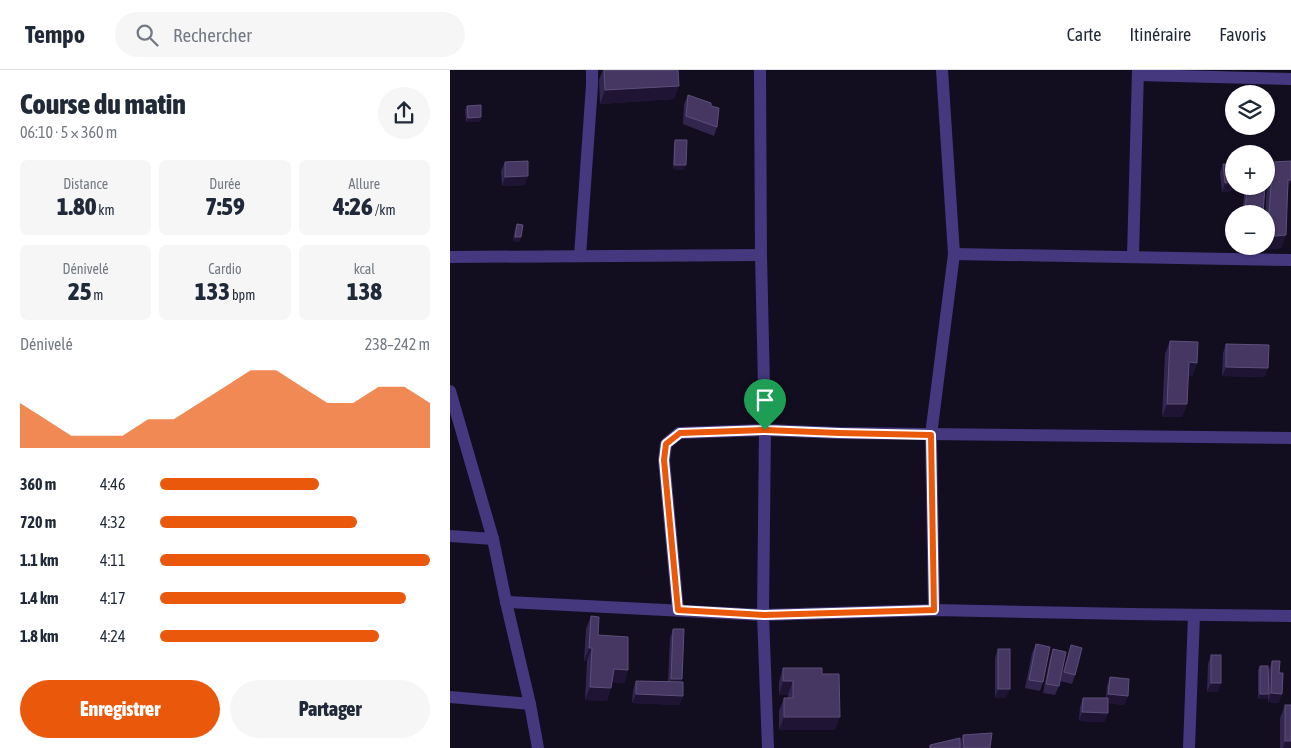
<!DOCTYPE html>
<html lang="fr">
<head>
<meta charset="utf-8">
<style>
	body { margin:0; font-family:"Asap Condensed",sans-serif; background:#f6f6f7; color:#1f2937; height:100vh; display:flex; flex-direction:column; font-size:19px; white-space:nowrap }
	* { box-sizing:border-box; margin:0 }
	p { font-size:16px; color:#747a83 }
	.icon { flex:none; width:28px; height:28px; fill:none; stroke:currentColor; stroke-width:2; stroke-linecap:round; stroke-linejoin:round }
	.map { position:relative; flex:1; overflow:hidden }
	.details { display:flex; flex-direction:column; background:#fff; width:450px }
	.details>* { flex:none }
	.buttons { position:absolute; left:775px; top:15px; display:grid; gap:10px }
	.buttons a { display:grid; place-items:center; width:50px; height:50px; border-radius:50%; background:#fff; box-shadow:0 1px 4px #0004; font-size:25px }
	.pin { position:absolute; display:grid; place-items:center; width:42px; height:42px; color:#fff; margin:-51px -21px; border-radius:50% 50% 50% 0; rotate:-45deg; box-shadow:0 0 5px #0007 }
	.pin .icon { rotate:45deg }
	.round { display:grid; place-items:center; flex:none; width:52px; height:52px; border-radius:26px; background:#f6f6f7 }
	.head { display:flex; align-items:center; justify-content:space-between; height:85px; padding:0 20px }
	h1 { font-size:28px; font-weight:800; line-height:38px }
	.stats { display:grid; grid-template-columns:repeat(3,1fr); gap:8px; height:85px; padding:5px 20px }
	.stats div { display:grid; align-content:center; border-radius:8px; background:#f6f6f7; text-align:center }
	.stats b { font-size:25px; font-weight:800 }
	.stats small { font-size:14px; font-weight:400 }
	.stats p { font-size:14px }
	.chart { height:140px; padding:10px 20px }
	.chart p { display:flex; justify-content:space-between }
	.chart svg { width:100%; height:90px; margin-top:5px; fill:#ea580c; opacity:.7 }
	.cta { display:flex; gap:10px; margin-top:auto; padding:10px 20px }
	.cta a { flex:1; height:58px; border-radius:30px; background:#ea580c; color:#fff; font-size:20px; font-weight:800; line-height:58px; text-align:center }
	.cta a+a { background:#f6f6f7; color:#1f2937 }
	ul { padding:0 20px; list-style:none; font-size:16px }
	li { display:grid; grid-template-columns:80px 60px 1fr; align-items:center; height:38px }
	li i { height:12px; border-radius:6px; background:#ea580c }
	header { display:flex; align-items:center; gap:30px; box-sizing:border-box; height:70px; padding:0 25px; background:#fff; border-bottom:1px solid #e0e1e3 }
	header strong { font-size:24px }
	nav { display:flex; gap:28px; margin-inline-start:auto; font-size:18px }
	.search { width:350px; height:45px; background:#f6f6f7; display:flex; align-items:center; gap:12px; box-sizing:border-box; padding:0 18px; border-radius:28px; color:#747a83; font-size:19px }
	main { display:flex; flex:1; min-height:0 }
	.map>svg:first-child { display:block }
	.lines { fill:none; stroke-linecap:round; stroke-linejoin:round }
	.minor { stroke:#45387f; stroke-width:12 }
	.wall { fill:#33264e }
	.shaded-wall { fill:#1f1434 }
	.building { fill:#453761; stroke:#5c4f7a }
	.route-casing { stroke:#fff; stroke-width:10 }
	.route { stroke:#ea580c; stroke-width:6 }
</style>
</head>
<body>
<header>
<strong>Tempo</strong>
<div class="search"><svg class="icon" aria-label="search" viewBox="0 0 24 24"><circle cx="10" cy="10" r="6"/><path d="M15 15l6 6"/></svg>Rechercher</div>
<nav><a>Carte</a><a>Itinéraire</a><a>Favoris</a></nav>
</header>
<main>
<section class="details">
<div class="head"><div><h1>Course du matin</h1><p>06:10 · 5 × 360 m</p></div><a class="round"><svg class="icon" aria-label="share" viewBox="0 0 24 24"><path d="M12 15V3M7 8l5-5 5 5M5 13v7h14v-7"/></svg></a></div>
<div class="stats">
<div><p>Distance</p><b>1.80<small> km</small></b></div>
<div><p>Durée</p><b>7:59</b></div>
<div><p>Allure</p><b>4:26<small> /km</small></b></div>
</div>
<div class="stats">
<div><p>Dénivelé</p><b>25<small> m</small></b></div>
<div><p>Cardio</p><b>133<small> bpm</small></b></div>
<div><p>kcal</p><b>138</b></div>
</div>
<div class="chart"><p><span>Dénivelé</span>238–242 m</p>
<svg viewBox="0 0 160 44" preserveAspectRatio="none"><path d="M0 44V22L10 30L20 38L30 38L40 38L50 30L60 30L70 22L80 14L90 6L100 6L110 14L120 22L130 22L140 14L150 14L160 22V44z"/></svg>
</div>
<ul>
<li><b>360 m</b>4:46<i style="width:59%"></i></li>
<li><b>720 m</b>4:32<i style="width:73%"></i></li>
<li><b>1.1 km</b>4:11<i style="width:100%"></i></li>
<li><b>1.4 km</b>4:17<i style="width:91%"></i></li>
<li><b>1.8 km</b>4:24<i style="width:81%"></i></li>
</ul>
<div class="cta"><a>Enregistrer</a><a>Partager</a></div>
</section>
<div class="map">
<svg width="841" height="678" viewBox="0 0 841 678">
	<rect width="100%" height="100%" fill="#130d20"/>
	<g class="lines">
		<!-- minor -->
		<g class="minor">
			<path d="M310,0L311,185L315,360L313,545L318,678"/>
			<path d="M688,5L841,9"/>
			<path d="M504,184L841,190"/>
			<path d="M130,186L142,15V0"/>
			<path d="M683,186L688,0"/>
			<path d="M0,187L311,185"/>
			<path d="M0,321L43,469L56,532L80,634L88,678"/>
			<path d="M0,466L43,469"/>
			<path d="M56,532L313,545L484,540L680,544L841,546"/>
			<path d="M228,540L214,390L216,374L229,363L315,360L389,363L841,368"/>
			<path d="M484,540L481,365L504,184L492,0"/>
			<path d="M0,627L80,634"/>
			<path d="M739,678L744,545"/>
		</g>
	</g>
	<!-- wall -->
	<g class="wall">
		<path d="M153,0H228L224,29L150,34L149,10Z"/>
		<path d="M238,25L267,57L264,66L233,54L234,34Z"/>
		<path d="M17,36L31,47L30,52H16L15,40Z"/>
		<path d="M225,70L234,100L223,99L224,74Z"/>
		<path d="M55,92L75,115L52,116L51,101Z"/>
		<path d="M823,92L838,120L831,178L813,180V176H816V144H815L818,105Z"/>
		<path d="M773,94L791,120L772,122L770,103Z"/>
		<path d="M795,116H815L813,144H792Z"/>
		<path d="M67,154L71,167L69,172L63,171L65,159Z"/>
		<path d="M720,271L747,293L742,306H738L737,334L732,347H712L715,284Z"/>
		<path d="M776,274L815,307L772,306L773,283Z"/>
		<path d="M141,546L148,565L178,600L174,613L162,612L157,631L135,630L137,591H134L136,559Z"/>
		<path d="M223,559L233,626L229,635L182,633L183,620L186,611H218L220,568Z"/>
		<path d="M586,574L593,612L590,621L575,618L582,583Z"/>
		<path d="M621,575L625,605L622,614L610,611Z"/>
		<path d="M548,579L556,628H545V588Z"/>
		<path d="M603,579L609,616L605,625L593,623L600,588Z"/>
		<path d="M761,585L768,622H757L758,594Z"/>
		<path d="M822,591L829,633L818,632V625L817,629H808V600L810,596L818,613L819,600Z"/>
		<path d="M333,598L372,604L385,660H329V641L334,628H338V625H329V612Z"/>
		<path d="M660,607L678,626L674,635L658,633V643L654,652L629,651L630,637L633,628H656L657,616Z"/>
		<path d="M835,635L841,678H830V648Z"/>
		<path d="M513,665L540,678H479L480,675L510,674Z"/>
	</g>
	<!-- shaded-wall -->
	<g class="shaded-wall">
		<path d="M229,16L224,29L150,34L155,20Z"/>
		<path d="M31,47L30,52H16L18,48Z"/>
		<path d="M224,95H236L234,100L223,99Z"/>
		<path d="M78,106L75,115L52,116L55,107Z"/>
		<path d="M838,110H841V111L837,123Z"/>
		<path d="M784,112V116H792L791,120L772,122L775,113Z"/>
		<path d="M836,165L831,178L813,180L814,176H816V170L817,167Z"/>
		<path d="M65,167H71L69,172L63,171Z"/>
		<path d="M739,292L747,293L742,306H734Z"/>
		<path d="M776,297L818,298L815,307L772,306Z"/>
		<path d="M717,334H737L732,347H712Z"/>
		<path d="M139,578H142L137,591H134Z"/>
		<path d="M164,599L178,600L174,613L159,612Z"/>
		<path d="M221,609H232L229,618H218Z"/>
		<path d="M333,611H343L338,625H329Z"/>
		<path d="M761,613H771L768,622H757Z"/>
		<path d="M140,617L161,618L157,631L135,630Z"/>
		<path d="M548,619H560L556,628H545Z"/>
		<path d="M821,623L832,624L829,633L818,632Z"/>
		<path d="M186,624L233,626L229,635L182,633Z"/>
		<path d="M658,624L678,626L674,635L655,633Z"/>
		<path d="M810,624H819L817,629H808Z"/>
		<path d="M632,642L658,643L654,652L629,651Z"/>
		<path d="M334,647H390L385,660H329Z"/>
		<path d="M835,671H841V678H833Z"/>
	</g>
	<!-- building -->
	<g class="building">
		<path d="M154,0H228L229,16L155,20Z"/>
		<path d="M238,25L261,33V36L269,38L267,57L236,46Z"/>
		<path d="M31,35V47L18,48L17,36Z"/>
		<path d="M225,70H237L236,95H224Z"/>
		<path d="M78,91V106L55,107V92Z"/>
		<path d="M841,91V110H838L836,165L817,167L823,92Z"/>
		<path d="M773,94H784V112L775,113Z"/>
		<path d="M797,116H815L813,144H795Z"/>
		<path d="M67,154L73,155L71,167H65Z"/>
		<path d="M720,271L748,272L747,293L739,292L737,334H717Z"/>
		<path d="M776,274L819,275L818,298L776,297Z"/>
		<path d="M141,546L149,547L148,565L178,567V600L164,599L161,618L140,617L142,578H139Z"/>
		<path d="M223,559H234L232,609H221Z"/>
		<path d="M586,574L600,577L593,612L579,610Z"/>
		<path d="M621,575L632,578L625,605L614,602Z"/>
		<rect x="548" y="579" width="12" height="40"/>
		<path d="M603,579L616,582L609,616L596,614Z"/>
		<rect x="761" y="585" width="10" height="28"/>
		<path d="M822,591H830L829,603H833L832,624L821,623Z"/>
		<path d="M810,596H818L819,624H810Z"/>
		<path d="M333,598H372V604H389L390,647H334V628H343V611H333Z"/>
		<path d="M660,607L679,609L678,626L658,624Z"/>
		<path d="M186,611L233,612V626L186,624Z"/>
		<path d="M633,628H658V643L632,642Z"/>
		<rect x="835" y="635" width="6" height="36"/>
		<path d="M542,663L540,678H514L513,665Z"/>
		<path d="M510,668V678H480V675Z"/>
	</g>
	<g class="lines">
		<!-- route casing -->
		<g class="route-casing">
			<path id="route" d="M315,360L389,363L481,365L484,540L314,545L228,540L214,390L216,374L230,363Z"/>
		</g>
		<!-- route -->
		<use href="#route" class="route"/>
	</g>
</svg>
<div class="buttons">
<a><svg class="icon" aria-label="layers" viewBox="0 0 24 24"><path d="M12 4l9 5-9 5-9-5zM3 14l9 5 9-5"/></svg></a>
<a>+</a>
<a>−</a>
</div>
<div class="pin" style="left:315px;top:360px;background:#1e9e55"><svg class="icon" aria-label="arrive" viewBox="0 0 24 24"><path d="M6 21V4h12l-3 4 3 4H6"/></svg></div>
</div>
</main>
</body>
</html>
